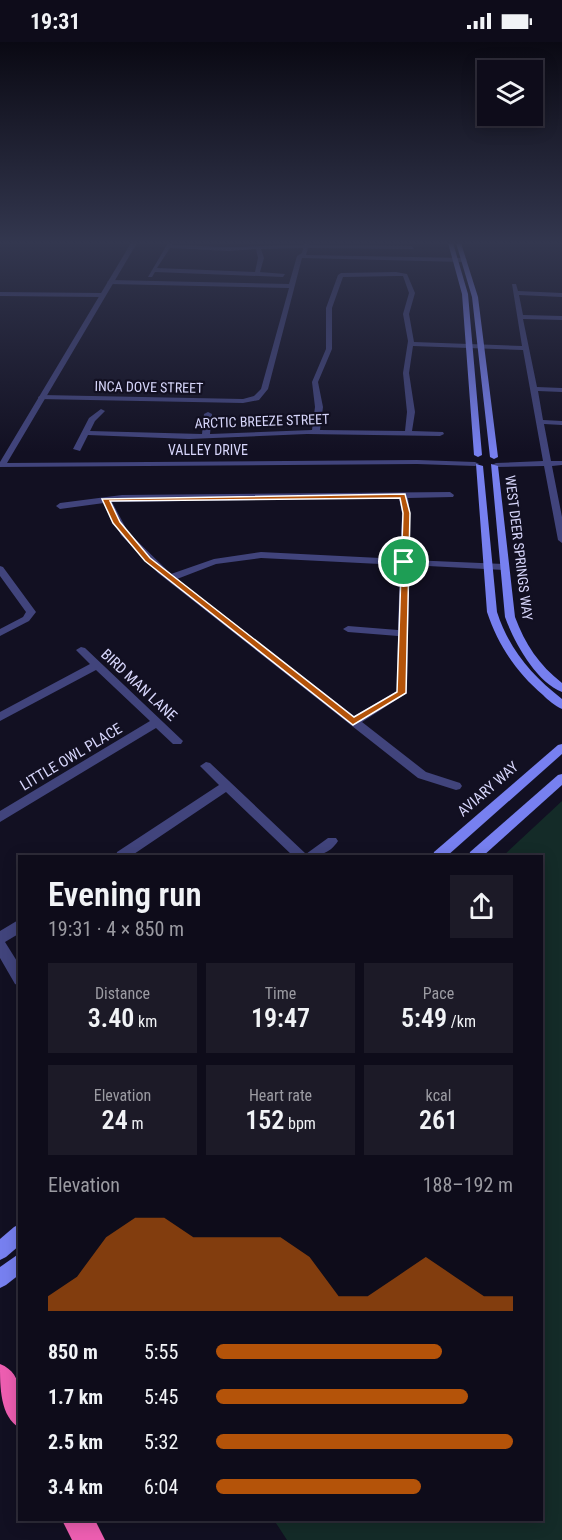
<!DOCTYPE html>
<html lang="en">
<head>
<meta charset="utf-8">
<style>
	body { margin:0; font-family:"Roboto Condensed",sans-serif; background:#1c1a27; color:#f1f3f6; height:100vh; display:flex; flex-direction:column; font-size:22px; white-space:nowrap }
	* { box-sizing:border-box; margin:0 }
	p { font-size:20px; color:#9b9ba2 }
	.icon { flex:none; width:33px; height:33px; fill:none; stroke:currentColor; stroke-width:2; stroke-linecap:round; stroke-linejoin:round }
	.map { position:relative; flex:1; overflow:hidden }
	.sheet { position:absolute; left:18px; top:813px; width:525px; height:666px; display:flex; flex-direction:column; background:#0e0c1a; border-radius:0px; box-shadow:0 3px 15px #0003,0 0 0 2px #2e2c39 }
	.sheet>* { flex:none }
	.fabs { position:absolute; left:477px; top:18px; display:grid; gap:12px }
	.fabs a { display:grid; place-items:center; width:66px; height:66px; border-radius:0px; background:#0e0c1a; box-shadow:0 3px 15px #0003,0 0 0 2px #2e2c39; font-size:30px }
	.pin { position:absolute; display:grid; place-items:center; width:51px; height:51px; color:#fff; margin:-26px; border:3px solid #fff; border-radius:50%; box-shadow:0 2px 6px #0007 }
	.round { display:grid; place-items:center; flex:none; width:63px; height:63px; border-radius:0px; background:#1c1a27 }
	.summary { display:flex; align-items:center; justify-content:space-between; height:102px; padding:0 30px }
	h1 { font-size:33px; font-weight:600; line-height:45px }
	.stats { display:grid; grid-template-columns:repeat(3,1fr); gap:9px; height:102px; padding:6px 30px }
	.stats div { display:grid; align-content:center; border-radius:0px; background:#1c1a27; text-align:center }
	.stats b { font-size:26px; font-weight:600 }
	.stats small { font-size:16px; font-weight:400 }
	.stats p { font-size:16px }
	.chart { height:168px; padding:12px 30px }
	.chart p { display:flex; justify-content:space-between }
	.chart svg { width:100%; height:108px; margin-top:6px; fill:#b45309; opacity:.7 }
	ul { padding:0 30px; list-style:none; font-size:20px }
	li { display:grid; grid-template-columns:96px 72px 1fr; align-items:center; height:45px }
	li i { height:15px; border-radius:8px; background:#b45309 }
	.status { display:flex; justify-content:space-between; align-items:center; height:42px; padding:0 30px; background:#0e0c1a; direction:ltr }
	.status svg { height:16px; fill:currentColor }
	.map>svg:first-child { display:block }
	.green { fill:#142b28 }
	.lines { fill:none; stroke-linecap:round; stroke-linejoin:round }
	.minor { fill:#41447c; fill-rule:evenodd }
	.tertiary { fill:#41447c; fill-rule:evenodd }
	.secondary { fill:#7780f0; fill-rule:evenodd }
	.motorway { fill:#ed5eb1; fill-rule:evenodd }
	.route { fill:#b45309; stroke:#fff; stroke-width:1.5; fill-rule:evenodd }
	.labels { text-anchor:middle; stroke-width:4.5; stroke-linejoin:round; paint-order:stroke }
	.far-street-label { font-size:14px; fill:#d7d6fb; stroke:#121022 }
	.street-label { font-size:15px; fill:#d7d6fb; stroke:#121022 }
</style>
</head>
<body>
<div class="status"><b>19:31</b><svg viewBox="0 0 49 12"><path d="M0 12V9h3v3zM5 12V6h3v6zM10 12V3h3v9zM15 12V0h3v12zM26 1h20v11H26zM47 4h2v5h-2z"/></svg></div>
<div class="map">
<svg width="562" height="1498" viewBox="0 0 562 1498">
	<rect width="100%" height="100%" fill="#121022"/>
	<!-- green -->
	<path class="green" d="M562,759V1498H287L274,1478H542V814H503Z"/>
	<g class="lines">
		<!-- minor -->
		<g class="minor">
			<path d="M168,201H172V203L229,205L304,203L305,201H309V203L412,204L414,207L308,206L306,213L464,216L467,218L464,220L302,216L268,347L259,358L243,361L39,357L38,355L42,353L243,357L254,354L261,347L289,246L110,242L107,240L110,238L289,242L297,214L302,211L303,206L261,207L264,216L260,230L285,232L283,235L155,230L152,235H148ZM170,206L229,209L256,207L258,216L255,230L157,226Z"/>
			<path d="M396,230L407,232L415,251L409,272L414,300L522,304L512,242H516L518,249L562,251V255L519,253L523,273L562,274V278L523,277L537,345L562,346V350L538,349L543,378L562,379V383L544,382L551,419H562V423L552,424L562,475V501L558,498L544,424L496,425L492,423L496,421L543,419L523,308L413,304L409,331L415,370L412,389L443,390L444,392L440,394L307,392L189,397L88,393L80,409L73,407L89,376L101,367L105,369L95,379L90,389L202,392L204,372L208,370L212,372L210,392L312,388L315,365L312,340L326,307V266L338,233L341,231ZM396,234H403L409,251L403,272L408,299L403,331L407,370L405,389L320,388L323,365L318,340L332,307V266L343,235Z"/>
			<path d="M0,250L102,251L105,253L102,255L0,254Z"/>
			<path d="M450,450L454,453L453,455L408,456L410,471V518L504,522L509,525L504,528L409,523L407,651L362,680L426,730L460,741L462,744L460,747L456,748L418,736L158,531L121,493L104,461L60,467L56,464L60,461L122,453ZM399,456L402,471L400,517L261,510L214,517L171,532L128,490L112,460ZM261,516L400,523L398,588L348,584L343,587L348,590L398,594L397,649L354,674L177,537L216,522Z"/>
			<path d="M0,524L3,525L36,570L29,579L0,594V587L23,575L26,570L0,534Z"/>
			<path d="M81,605L85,606L183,699L181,702H173L156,686L0,780V769L150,679L96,628L0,679V670L90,622L76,608Z"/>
			<path d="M206,720L210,721L306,812L328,796H336L338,799C327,816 312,814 293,814L226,750L131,814H116L117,810L219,743L200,724Z"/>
			<path d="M20,877V891L5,900L20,924V944L15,942L0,916V889Z"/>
		</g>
		<!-- tertiary -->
		<path class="tertiary" d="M131,201H137L7,421L417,418L475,420L479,422L475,424L417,422L0,425V420Z"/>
		<!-- secondary -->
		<g class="secondary">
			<path d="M448,201H453L468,252L482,413L478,415L474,413L462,252Z"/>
			<path d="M456,201H461L478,255L498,415L494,417L490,415L472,255Z"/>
			<path d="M476,422L483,424L497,570C509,607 531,633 562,657V667C555,664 548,658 543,653C516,630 498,603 487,570Z"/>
			<path d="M491,422L498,424L515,575C525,602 539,623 562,641V650C536,640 514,600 505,575Z"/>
			<path d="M562,702V712L447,814H433L434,810L558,703Z"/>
			<path d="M562,732V743L483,814H469L470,810L558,733Z"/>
			<path d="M20,1182V1203L6,1215L0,1218V1197L14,1185Z"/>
			<path d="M20,1211V1232L6,1243L0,1246V1225Z"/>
		</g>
		<!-- motorway -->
		<g class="motorway">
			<path d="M0,1322C26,1332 20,1362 20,1386C0,1375 0,1345 0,1322Z"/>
			<path d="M62,1478H95L105,1498H72Z"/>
		</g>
	</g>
	<!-- sky -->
	<linearGradient id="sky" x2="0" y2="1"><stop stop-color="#0a0913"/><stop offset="0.49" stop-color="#33374f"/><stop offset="1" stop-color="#33374f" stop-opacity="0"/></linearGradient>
	<rect width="562" height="410" fill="url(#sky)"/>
	<!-- route -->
	<path class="route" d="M405,452L410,471L406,651L353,683L145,519L113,481L102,457ZM400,456L403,471L397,650L354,675L150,516L120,480L110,459Z"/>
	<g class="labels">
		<!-- far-street labels -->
		<g class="far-street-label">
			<text transform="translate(149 345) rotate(1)" y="5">INCA DOVE STREET</text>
			<text transform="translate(262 379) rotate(-2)" y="5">ARCTIC BREEZE STREET</text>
			<text x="208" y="413">VALLEY DRIVE</text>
			<text transform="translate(519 506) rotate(83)" y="5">WEST DEER SPRINGS WAY</text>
		</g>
		<!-- street labels -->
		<g class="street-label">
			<text transform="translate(139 643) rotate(43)" y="5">BIRD MAN LANE</text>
			<text transform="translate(71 715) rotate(-31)" y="5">LITTLE OWL PLACE</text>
			<text transform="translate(488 747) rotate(-41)" y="5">AVIARY WAY</text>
		</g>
	</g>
</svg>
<div class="fabs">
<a><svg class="icon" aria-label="layers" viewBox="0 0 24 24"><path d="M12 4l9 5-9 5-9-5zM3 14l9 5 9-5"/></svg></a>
</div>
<div class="pin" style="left:404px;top:520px;background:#1e9e55"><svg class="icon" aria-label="arrive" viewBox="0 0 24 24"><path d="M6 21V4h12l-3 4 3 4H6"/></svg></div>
<section class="sheet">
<div class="summary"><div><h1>Evening run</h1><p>19:31 · 4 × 850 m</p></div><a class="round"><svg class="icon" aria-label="share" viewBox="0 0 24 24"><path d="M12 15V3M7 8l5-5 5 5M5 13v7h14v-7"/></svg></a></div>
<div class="stats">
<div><p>Distance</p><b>3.40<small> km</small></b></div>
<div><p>Time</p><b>19:47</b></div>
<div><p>Pace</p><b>5:49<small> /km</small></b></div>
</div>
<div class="stats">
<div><p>Elevation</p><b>24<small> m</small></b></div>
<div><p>Heart rate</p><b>152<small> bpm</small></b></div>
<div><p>kcal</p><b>261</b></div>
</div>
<div class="chart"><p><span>Elevation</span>188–192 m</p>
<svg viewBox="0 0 160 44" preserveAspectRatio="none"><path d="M0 44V38L10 30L20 14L30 6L40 6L50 14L60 14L70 14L80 14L90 22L100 38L110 38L120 30L130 22L140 30L150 38L160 38V44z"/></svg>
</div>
<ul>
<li><b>850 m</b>5:55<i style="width:76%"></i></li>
<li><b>1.7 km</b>5:45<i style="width:85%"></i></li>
<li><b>2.5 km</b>5:32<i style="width:100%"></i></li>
<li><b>3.4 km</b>6:04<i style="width:69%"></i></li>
</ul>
</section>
</div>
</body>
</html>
